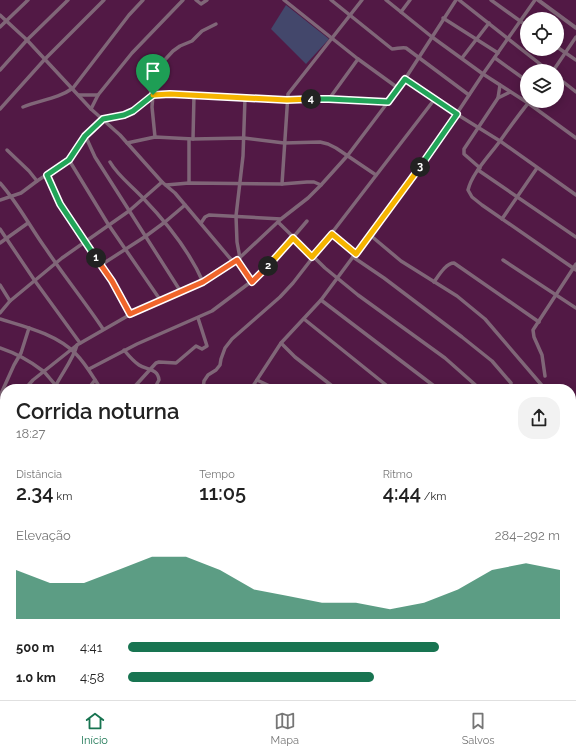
<!DOCTYPE html>
<html lang="pt">
<head>
<meta charset="utf-8">
<style>
	body { margin:0; font-family:Raleway,sans-serif; background:#f2f2f2; color:#222; height:100vh; display:flex; flex-direction:column; font-size:15px; white-space:nowrap }
	* { box-sizing:border-box; margin:0 }
	p { font-size:13px; color:#767676 }
	.icon { flex:none; width:22px; height:22px; fill:none; stroke:currentColor; stroke-width:2; stroke-linecap:round; stroke-linejoin:round }
	.map { position:relative; flex:1; overflow:hidden }
	.panel { position:absolute; left:0px; top:384px; width:576px; height:316px; display:flex; flex-direction:column; background:#fff; border-radius:16px 16px 0 0; box-shadow:0 2px 10px #0003 }
	.panel>* { flex:none }
	.fabs { position:absolute; left:520px; top:12px; display:grid; gap:8px }
	.fabs a { display:grid; place-items:center; width:44px; height:44px; border-radius:50%; background:#fff; box-shadow:0 2px 10px #0003; font-size:20px }
	.pin { position:absolute; display:grid; place-items:center; width:34px; height:34px; color:#fff; margin:-41px -17px; border-radius:50% 50% 50% 0; rotate:-45deg; box-shadow:0 0 4px #0007 }
	.pin .icon { rotate:45deg }
	.km { position:absolute; width:20px; height:20px; margin:-10px; border-radius:50%; background:#222; color:#fff; font-size:11px; line-height:20px; text-align:center }
	.round { display:grid; place-items:center; flex:none; width:42px; height:42px; border-radius:16px; background:#f2f2f2 }
	.headline { display:flex; align-items:center; justify-content:space-between; height:68px; padding:0 16px }
	h1 { font-size:22px; font-weight:600; line-height:30px }
	.metrics { display:grid; grid-template-columns:repeat(3,1fr); gap:6px; height:68px; padding:4px 16px }
	.metrics div { display:grid; align-content:center }
	.metrics b { font-size:20px; font-weight:600 }
	.metrics small { font-size:11px; font-weight:400 }
	.metrics p { font-size:11px }
	.chart { height:112px; padding:8px 16px }
	.chart p { display:flex; justify-content:space-between }
	.chart svg { width:100%; height:72px; margin-top:4px; fill:#187451; opacity:.7 }
	ul { padding:0 16px; list-style:none; font-size:13px }
	li { display:grid; grid-template-columns:64px 48px 1fr; align-items:center; height:30px }
	li i { height:10px; border-radius:5px; background:#187451 }
	.menu { display:flex; justify-content:space-around; align-items:center; height:56px; border-top:1px solid #e0e0e0; background:#fff; font-size:11px; color:#767676 }
	.menu a { display:grid; justify-items:center; gap:2px }
	.menu .current { color:#187451 }
	.map>svg:first-child { display:block }
	.green { fill:#43476b }
	.lines { fill:none; stroke-linecap:round; stroke-linejoin:round }
	.stream { stroke:#001b22; stroke-width:1 }
	.minor { stroke:#806678; stroke-width:3.5 }
	.tertiary { stroke:#806678; stroke-width:4 }
	.split-1-casing { stroke:#fff; stroke-width:8 }
	.split-2-casing { stroke:#fff; stroke-width:8 }
	.split-3-casing { stroke:#fff; stroke-width:8 }
	.split-4-casing { stroke:#fff; stroke-width:8 }
	.split-5-casing { stroke:#fff; stroke-width:8 }
	.split-1 { stroke:#22a559; stroke-width:5 }
	.split-2 { stroke:#f0652b; stroke-width:5 }
	.split-3 { stroke:#f5b400; stroke-width:5 }
	.split-4 { stroke:#22a559; stroke-width:5 }
	.split-5 { stroke:#f5b400; stroke-width:5 }
</style>
</head>
<body>
<div class="map">
<svg width="576" height="700" viewBox="0 0 576 700">
	<rect width="100%" height="100%" fill="#521945"/>
	<!-- green -->
	<path class="green" d="M286,5L329,39L306,64L271,29Z"/>
	<g class="lines">
		<!-- stream -->
		<g class="stream">
			<path d="M571,459L576,462"/>
			<path d="M571,475L573,476L574,478L571,481"/>
			<path d="M345,700L349,695"/>
		</g>
		<!-- minor -->
		<g class="minor">
			<path d="M196,0L201,4L207,0"/>
			<path d="M284,0L358,59L398,88"/>
			<path d="M331,0L392,49C397,49 401,47 406,48L469,95"/>
			<path d="M386,0L432,37L483,74L528,103L576,138"/>
			<path d="M459,0L549,71"/>
			<path d="M491,0L527,26"/>
			<path d="M401,12L410,0"/>
			<path d="M0,15L27,40L91,109L120,135L162,182L175,193L234,263"/>
			<path d="M443,18L498,53"/>
			<path d="M0,27L28,0"/>
			<path d="M557,47L576,60"/>
			<path d="M462,58L489,23"/>
			<path d="M495,58L527,81"/>
			<path d="M0,70L27,40L68,0"/>
			<path d="M553,71L576,37"/>
			<path d="M557,77L576,92"/>
			<path d="M405,79L434,100L500,141L576,195"/>
			<path d="M79,95H98"/>
			<path d="M498,98L510,92"/>
			<path d="M329,99L358,59"/>
			<path d="M530,101C519,114 510,127 500,141C490,155 472,173 468,190L472,197L482,205L576,270"/>
			<path d="M23,107C40,100 58,99 73,88L129,15L143,0"/>
			<path d="M0,109L45,59L104,0"/>
			<path d="M91,109L98,95L132,53L183,0"/>
			<path d="M85,135L95,157L181,292"/>
			<path d="M155,137L152,107L153,95L148,87L147,83L149,77L173,51L180,46L192,41L202,31L216,24"/>
			<path d="M189,139V183"/>
			<path d="M193,139L194,95"/>
			<path d="M127,143L155,137L193,139L244,138L284,143L320,142L328,144L336,148L376,175"/>
			<path d="M7,150L29,171L37,181L69,160"/>
			<path d="M110,162C118,176 132,186 143,198C167,223 189,250 203,282"/>
			<path d="M480,168L464,154V149L498,98L500,85"/>
			<path d="M478,170L576,237"/>
			<path d="M47,175L60,204L78,232L101,265L131,314"/>
			<path d="M0,183C18,203 30,227 46,249C64,276 85,302 103,329"/>
			<path d="M282,184L288,94L362,0"/>
			<path d="M166,185L189,183L282,184L307,182H314L321,185"/>
			<path d="M0,200L21,193L37,181"/>
			<path d="M502,219L537,168"/>
			<path d="M278,222L325,268L358,295L445,358L480,389"/>
			<path d="M201,223L205,217L209,215L281,219"/>
			<path d="M0,229L35,281L80,343"/>
			<path d="M331,234L356,254"/>
			<path d="M370,235L401,261L457,296L485,319L545,389"/>
			<path d="M0,243L28,223"/>
			<path d="M353,257L384,278L462,337L492,361L511,383"/>
			<path d="M240,258L237,242L236,216L243,156L245,98"/>
			<path d="M237,260L252,281"/>
			<path d="M503,260L576,308"/>
			<path d="M101,265L146,236L165,222L185,205"/>
			<path d="M434,282C439,275 446,263 454,263L539,322"/>
			<path d="M0,285L10,301L0,313"/>
			<path d="M321,300L438,389"/>
			<path d="M10,301L62,258L129,211L162,182"/>
			<path d="M161,301L108,224L69,160L85,135L103,119L124,115L133,111L153,95L158,94L287,100L329,99L388,102"/>
			<path d="M0,319C26,327 56,334 76,354C86,364 93,377 101,389"/>
			<path d="M304,319L391,389"/>
			<path d="M281,343L295,357L336,389"/>
			<path d="M0,348C15,353 30,361 43,371C48,375 51,381 56,385"/>
			<path d="M124,350C129,356 133,361 139,365C146,370 158,368 159,380L154,389"/>
			<path d="M89,369L137,344L212,311L252,281L267,268L307,221"/>
			<path d="M545,376L542,355L534,337L533,330L576,264"/>
			<path d="M257,380L276,389"/>
			<path d="M25,389L33,380L77,345L131,314L203,282L234,263L281,219L308,198L321,185L348,155L388,102L405,79L456,0"/>
			<path d="M54,389C61,374 73,360 77,345"/>
			<path d="M88,389L95,380"/>
			<path d="M130,389L136,385L156,363L159,362L176,363L196,346L202,349L207,346L198,318"/>
			<path d="M203,389L204,381L208,375L216,370L220,365L221,359L225,348L232,339L280,297L293,283L331,234L434,100"/>
			<path d="M251,389L281,343L321,300L436,145L483,74L535,0"/>
			<path d="M0,396L14,365L21,353L29,328"/>
			<path d="M0,406L5,410"/>
			<path d="M0,421L5,415"/>
			<path d="M571,424L576,432"/>
			<path d="M571,455H576"/>
			<path d="M0,490L5,480"/>
			<path d="M571,511L576,508"/>
			<path d="M571,521L576,532"/>
			<path d="M0,547L5,538"/>
			<path d="M0,551L5,555"/>
			<path d="M571,558L576,554"/>
			<path d="M571,590L576,598"/>
			<path d="M0,601L5,594"/>
			<path d="M571,630L576,626"/>
			<path d="M571,646L576,653"/>
			<path d="M0,648L5,639"/>
			<path d="M0,655L5,660"/>
			<path d="M0,683L5,677"/>
			<path d="M571,692L576,696"/>
			<path d="M41,695L45,700L50,695"/>
			<path d="M185,695L193,700"/>
			<path d="M291,695V700"/>
			<path d="M380,695L387,700"/>
			<path d="M420,695L424,700"/>
			<path d="M454,695L460,700"/>
			<path d="M491,695L495,700"/>
			<path d="M536,695L541,700"/>
			<path d="M14,700L18,695"/>
			<path d="M78,700L82,695"/>
			<path d="M113,700L117,695"/>
			<path d="M155,700L157,695"/>
			<path d="M195,700L199,695"/>
			<path d="M228,700L233,695"/>
			<path d="M271,700L275,695"/>
		</g>
		<!-- tertiary -->
		<path class="tertiary" d="M538,0L576,28"/>
	</g>
	<g class="lines">
		<!-- split-1 casing -->
		<g class="split-1-casing">
			<path id="split-1" d="M96,258L60,204L47,175L69,160L85,136L103,119L124,115L133,111L153,95"/>
		</g>
		<!-- split-2 casing -->
		<g class="split-2-casing">
			<path id="split-2" d="M96,258L112,281L130,314L203,282L237,260L252,282L268,266"/>
		</g>
		<!-- split-3 casing -->
		<g class="split-3-casing">
			<path id="split-3" d="M268,266L293,238L312,257L332,234L356,254L420,167"/>
		</g>
		<!-- split-4 casing -->
		<g class="split-4-casing">
			<path id="split-4" d="M311,99H329L388,102L405,79L457,114L420,167"/>
		</g>
		<!-- split-5 casing -->
		<g class="split-5-casing">
			<path id="split-5" d="M153,95L170,94L287,100L311,99"/>
		</g>
		<!-- split-1 -->
		<use href="#split-1" class="split-1"/>
		<!-- split-2 -->
		<use href="#split-2" class="split-2"/>
		<!-- split-3 -->
		<use href="#split-3" class="split-3"/>
		<!-- split-4 -->
		<use href="#split-4" class="split-4"/>
		<!-- split-5 -->
		<use href="#split-5" class="split-5"/>
	</g>
</svg>
<div class="fabs">
<a><svg class="icon" aria-label="locate" viewBox="0 0 24 24"><circle cx="12" cy="12" r="6"/><path d="M12 2v4M12 18v4M2 12h4M18 12h4"/></svg></a>
<a><svg class="icon" aria-label="layers" viewBox="0 0 24 24"><path d="M12 4l9 5-9 5-9-5zM3 14l9 5 9-5"/></svg></a>
</div>
<div class="pin" style="left:153px;top:95px;background:#1e9e55"><svg class="icon" aria-label="arrive" viewBox="0 0 24 24"><path d="M6 21V4h12l-3 4 3 4H6"/></svg></div>
<b class="km" style="left:96px;top:258px">1</b>
<b class="km" style="left:268px;top:266px">2</b>
<b class="km" style="left:420px;top:167px">3</b>
<b class="km" style="left:311px;top:99px">4</b>
<section class="panel">
<div class="headline"><div><h1>Corrida noturna</h1><p>18:27</p></div><a class="round"><svg class="icon" aria-label="share" viewBox="0 0 24 24"><path d="M12 15V3M7 8l5-5 5 5M5 13v7h14v-7"/></svg></a></div>
<div class="metrics">
<div><p>Distância</p><b>2.34<small> km</small></b></div>
<div><p>Tempo</p><b>11:05</b></div>
<div><p>Ritmo</p><b>4:44<small> /km</small></b></div>
</div>
<div class="chart"><p><span>Elevação</span>284–292 m</p>
<svg viewBox="0 0 160 44" preserveAspectRatio="none"><path d="M0 44V14L10 22L20 22L30 14L40 6L50 6L60 14L70 26L80 30L90 34L100 34L110 38L120 34L130 26L140 14L150 10L160 14V44z"/></svg>
</div>
<ul>
<li><b>500 m</b>4:41<i style="width:72%"></i></li>
<li><b>1.0 km</b>4:58<i style="width:57%"></i></li>
</ul>
</section>
</div>
<nav class="menu">
<a class="current"><svg class="icon" aria-label="home" viewBox="0 0 24 24"><path d="M3 11l9-7 9 7M6 9v11h12V9"/></svg>Início</a>
<a><svg class="icon" aria-label="map" viewBox="0 0 24 24"><path d="M3 6l6-2 6 2 6-2v14l-6 2-6-2-6 2zM9 4v14M15 6v14"/></svg>Mapa</a>
<a><svg class="icon" aria-label="saved" viewBox="0 0 24 24"><path d="M7 4h10v16l-5-4-5 4z"/></svg>Salvos</a>
</nav>
</body>
</html>
